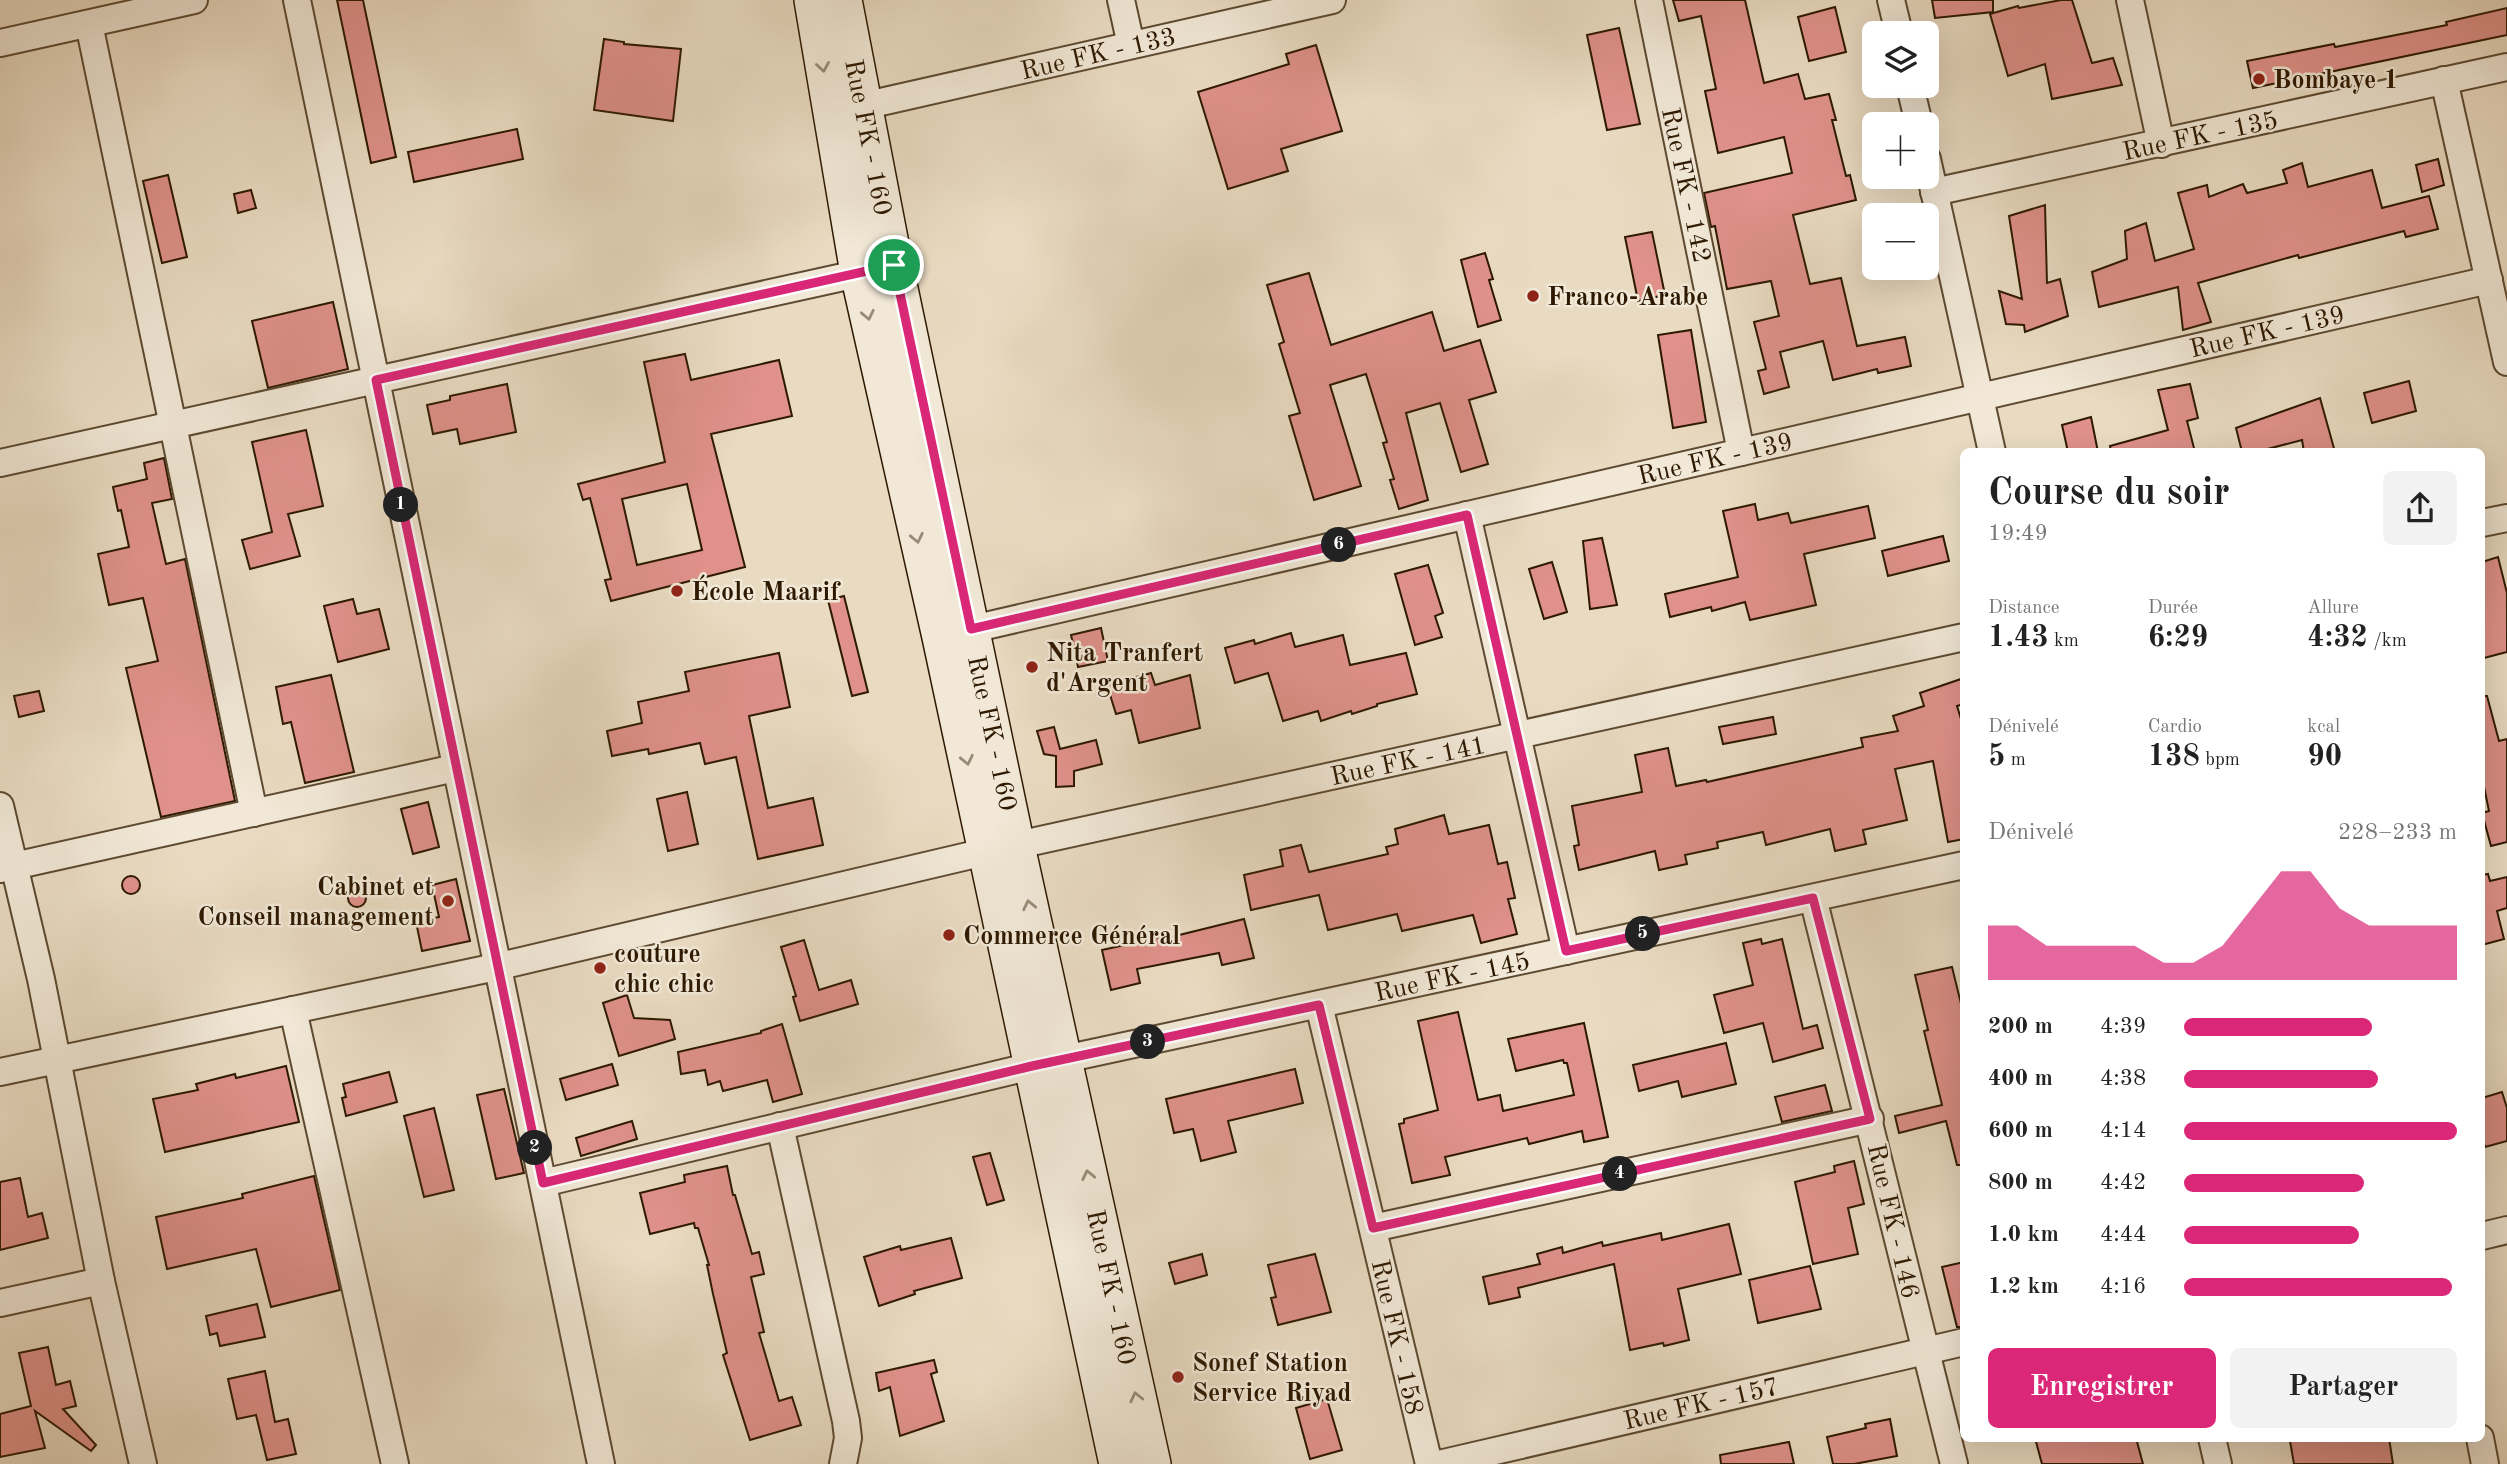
<!DOCTYPE html>
<html lang="fr">
<head>
<meta charset="utf-8">
<style>
	body { margin:0; font-family:"Old Standard TT",serif; background:#f2f2f2; color:#222; height:100vh; display:flex; flex-direction:column; font-size:26px; white-space:nowrap }
	* { box-sizing:border-box; margin:0 }
	p { font-size:23px; color:#767676 }
	.icon { flex:none; width:38px; height:38px; fill:none; stroke:currentColor; stroke-width:2; stroke-linecap:round; stroke-linejoin:round }
	.map { position:relative; flex:1; overflow:hidden }
	.drawer { position:absolute; left:1960px; top:448px; width:525px; height:994px; display:flex; flex-direction:column; background:#fff; border-radius:10px; box-shadow:0 7px 28px #0002 }
	.drawer>* { flex:none }
	.fabs { position:absolute; left:1862px; top:21px; display:grid; gap:14px }
	.fabs a { display:grid; place-items:center; width:77px; height:77px; border-radius:10px; background:#fff; box-shadow:0 7px 28px #0002; font-size:35px }
	.pin { position:absolute; display:grid; place-items:center; width:60px; height:60px; color:#fff; margin:-30px; border:4px solid #fff; border-radius:50%; box-shadow:0 2px 7px #0007 }
	.km { position:absolute; width:35px; height:35px; margin:-18px; border-radius:50%; background:#222; color:#fff; font-size:19px; line-height:35px; text-align:center }
	.round { display:grid; place-items:center; flex:none; width:74px; height:74px; border-radius:10px; background:#f2f2f2 }
	.summary { display:flex; align-items:center; justify-content:space-between; height:119px; padding:0 28px }
	h1 { font-size:38px; font-weight:600; line-height:52px }
	.metrics { display:grid; grid-template-columns:repeat(3,1fr); gap:10px; height:119px; padding:7px 28px }
	.metrics div { display:grid; align-content:center }
	.metrics b { font-size:30px; font-weight:600 }
	.metrics small { font-size:19px; font-weight:400 }
	.metrics p { font-size:19px }
	.chart { height:196px; padding:14px 28px }
	.chart p { display:flex; justify-content:space-between }
	.chart svg { width:100%; height:126px; margin-top:7px; fill:#db2777; opacity:.7 }
	.primary-button { display:flex; gap:14px; margin-top:auto; padding:14px 28px }
	.primary-button a { flex:1; height:80px; border-radius:10px; background:#db2777; color:#fff; font-size:28px; font-weight:600; line-height:80px; text-align:center }
	.primary-button a+a { background:#f2f2f2; color:#222 }
	ul { padding:0 28px; list-style:none; font-size:23px }
	li { display:grid; grid-template-columns:112px 84px 1fr; align-items:center; height:52px }
	li i { height:18px; border-radius:9px; background:#db2777 }
	.map>svg:first-child { display:block }
	.building { fill:#df918a; stroke:#2e1900; stroke-width:2; fill-rule:evenodd }
	.lines { fill:none; stroke-linecap:round; stroke-linejoin:round }
	.street-casing { stroke:#5d4a30; stroke-width:30 }
	.secondary-casing { stroke:#2e1900; stroke-width:40 }
	.street { stroke:#f1e8d7; stroke-width:26 }
	.secondary { stroke:#f1e8d7; stroke-width:37 }
	.oneway { stroke:#998b76 }
	.route-casing { stroke:#fff; stroke-width:14 }
	.route { stroke:#db2777; stroke-width:9 }
	.poi-dot { fill:#8f2418; stroke:#f1e8d7; stroke-width:2.5 }
	.labels { text-anchor:middle; stroke-width:5; stroke-linejoin:round; paint-order:stroke }
	.street-label { font-size:26px; fill:#2e1900; stroke:#f1e8d7 }
	.poi-label { font-size:26px; font-weight:bold; fill:#2e1900; stroke:#f1e8d7; text-anchor:start }
</style>
</head>
<body>
<div class="map">
<svg width="2507" height="1464" viewBox="0 0 2507 1464">
	<rect width="100%" height="100%" fill="#e9dbc2"/>
	<filter id="stains"><feTurbulence type="fractalNoise" baseFrequency=".00286" numOctaves="4"/><feColorMatrix values="0 0 0 0 .2 0 0 0 0 .09 0 0 0 0 .02 0 0 0 .5 -.17"/></filter>
	<radialGradient id="worn" r=".72"><stop offset=".6" stop-color="#630" stop-opacity="0"/><stop offset="1" stop-color="#630" stop-opacity=".3"/></radialGradient>
	<!-- building -->
	<g class="building">
		<path d="M337,0H363L396,157L371,163Z"/>
		<path d="M1673,0H1745L1764,83L1798,74L1805,99L1829,94L1836,120H1832L1846,176L1850,175L1856,200L1793,215L1810,284L1841,278L1857,346L1905,337L1911,366L1878,373L1877,369L1833,380L1823,341L1780,352L1789,387L1764,394L1758,371L1766,369L1754,322L1779,316L1771,281L1727,289L1715,226L1711,227L1704,193L1792,173L1784,137L1718,153L1705,91L1716,89L1701,16L1679,21Z"/>
		<path d="M1932,0H1993V12L1935,18Z"/>
		<path d="M2061,0H2072L2092,63L2113,58L2122,85L2052,99L2045,64L2008,76L1990,14L2018,6L2019,8Z"/>
		<path d="M1835,7L1846,52L1809,61L1798,17Z"/>
		<path d="M2507,8V35L2253,88L2247,61L2334,44L2335,47L2447,25L2446,22Z"/>
		<path d="M1619,28L1640,124L1607,130L1587,35Z"/>
		<path d="M604,39L624,42V44L681,49L673,121L594,110Z"/>
		<path d="M1316,45L1342,131L1281,149L1288,171L1228,189L1198,92L1289,64L1286,54Z"/>
		<path d="M517,129L523,159L414,182L408,152Z"/>
		<path d="M2438,159L2444,185L2422,192L2416,165Z"/>
		<path d="M2302,163L2308,187L2372,170L2382,208L2429,196L2438,229L2406,237L2404,231L2299,258L2298,255L2198,283L2211,322L2183,330L2178,287L2099,307L2092,272L2127,259L2125,231L2146,223L2155,261L2194,249L2178,193L2207,185L2209,197L2243,184L2247,193L2287,183L2283,170Z"/>
		<path d="M168,175L187,257L162,263L143,181Z"/>
		<path d="M251,190L256,208L238,213L234,194Z"/>
		<path d="M2045,205L2047,283L2060,279L2068,316L2025,332L2024,325L2006,324L1999,291L2022,299L2009,216Z"/>
		<path d="M1652,232L1665,295L1638,301L1625,237Z"/>
		<path d="M1485,253L1493,279L1489,280L1501,320L1478,327L1461,260Z"/>
		<path d="M1309,273L1331,345L1432,312L1444,351L1480,340L1496,392L1469,400L1488,464L1461,472L1440,403L1406,413L1428,500L1399,509L1390,480L1394,479L1383,443L1387,442L1366,374L1330,385L1361,486L1314,500L1289,416L1300,413L1279,344L1284,342L1267,285Z"/>
		<path d="M333,302L348,369L268,388L252,321Z"/>
		<path d="M1691,330L1706,422L1673,428L1658,335Z"/>
		<path d="M685,354L691,380L779,360L792,416L711,434L745,567L611,601L605,580L611,579L590,498L583,500L578,484L665,462L644,362ZM687,484L702,550L637,565L622,499Z"/>
		<path d="M2409,381L2416,411L2372,423L2364,393Z"/>
		<path d="M507,384L516,432L460,444L457,429L433,434L427,405L450,400V396Z"/>
		<path d="M2190,384L2198,418L2187,421L2195,452H2111L2110,446L2168,430L2158,390Z"/>
		<path d="M2320,398L2335,452H2304L2302,440L2256,452H2242L2236,428Z"/>
		<path d="M2091,417L2098,452H2068L2062,425Z"/>
		<path d="M306,430L323,506L288,514L300,556L250,569L242,540L272,532L252,442Z"/>
		<path d="M164,458L172,499L152,503L166,564L185,559L235,801L161,817L126,668L158,661L143,598L109,605L98,554L129,547L121,510L118,511L113,487L147,479L144,463Z"/>
		<path d="M1755,504L1758,520L1788,513L1791,523L1868,506L1875,538L1804,554L1816,605L1750,620L1745,602L1712,611L1711,607L1670,617L1665,594L1738,577L1723,511Z"/>
		<path d="M1943,536L1949,561L1888,576L1882,551Z"/>
		<path d="M1602,538L1617,605L1590,609L1583,541Z"/>
		<path d="M2498,557L2507,593V652L2484,658L2482,647V562Z"/>
		<path d="M1552,562L1567,612L1544,619L1529,569Z"/>
		<path d="M1428,565L1443,613L1435,616L1442,637L1415,645L1395,574Z"/>
		<path d="M844,596L868,692L852,696L828,600Z"/>
		<path d="M353,599L357,614L379,609L389,649L338,662L324,606Z"/>
		<path d="M1101,628L1108,661L1078,667L1071,635Z"/>
		<path d="M1291,633L1295,647L1343,635L1350,665L1406,653L1417,694L1377,704V706L1352,714L1351,711L1321,721L1318,711L1283,721L1268,673L1235,683L1225,648L1254,640L1255,644Z"/>
		<path d="M779,653L790,707L749,716L768,808L813,798L823,845L758,859L736,757L705,764L700,743L649,754L648,749L612,756L607,731L642,723L638,702L689,691L685,672Z"/>
		<path d="M1151,673L1155,685L1190,675L1200,728L1139,743L1131,710L1116,714L1107,685Z"/>
		<path d="M331,675L354,772L305,783L291,722L283,724L276,687Z"/>
		<path d="M1964,678V704L1957,706L1964,729V839L1948,842L1933,761L1895,769L1907,820L1863,830L1866,844L1835,851L1830,829L1766,845L1763,832L1717,842L1718,848L1685,855L1687,864L1659,870L1655,851L1579,870L1574,846L1579,845L1572,806L1642,792L1635,755L1668,748L1676,786L1706,780L1707,782L1863,747L1861,738L1898,731L1893,716L1924,706L1920,693Z"/>
		<path d="M39,691L44,711L19,717L14,696Z"/>
		<path d="M2482,696H2487L2499,741L2507,739V842L2491,846L2482,813L2489,811L2482,777Z"/>
		<path d="M1773,717L1776,734L1723,744L1719,727Z"/>
		<path d="M1054,727L1060,749L1096,740L1102,764L1074,771V786L1056,787V756L1044,754L1037,731Z"/>
		<path d="M687,792L698,844L668,851L657,799Z"/>
		<path d="M428,802L439,847L413,854L401,809Z"/>
		<path d="M1444,815L1449,834L1489,825L1498,864L1507,862L1515,898L1508,899L1517,934L1481,943L1473,915L1402,931L1397,914L1328,930L1319,895L1251,910L1244,875L1283,866L1280,850L1301,845L1309,872L1388,854L1386,847L1398,844L1395,829Z"/>
		<path d="M2488,874L2490,881L2507,877V908L2497,911L2504,939L2482,945V875Z"/>
		<circle cx="131" cy="885" r="9"/>
		<path d="M456,879L470,941L422,951L416,922L439,917L432,885Z"/>
		<circle cx="357" cy="898" r="9"/>
		<path d="M1244,919L1254,958L1222,965L1219,953L1137,969L1140,983L1111,990L1102,950L1170,935L1171,937Z"/>
		<path d="M1761,939L1762,944L1782,939L1803,1029L1817,1025L1823,1048L1773,1062L1763,1023L1724,1033L1714,995L1753,985L1743,943Z"/>
		<path d="M804,940L819,990L851,980L858,1004L800,1021L793,997L796,996L781,947Z"/>
		<path d="M1952,967L1964,1016V1165H1957L1946,1121L1899,1133L1895,1116L1942,1105L1924,1031L1928,1030L1915,975Z"/>
		<path d="M627,995L634,1018L670,1020L675,1039L619,1056L603,1003Z"/>
		<path d="M1458,1012L1478,1100L1500,1095L1503,1111L1574,1095L1567,1063H1564L1563,1060L1516,1071L1508,1039L1584,1023L1608,1137L1584,1142L1582,1131L1529,1144L1527,1138L1445,1157L1450,1175L1412,1183L1399,1124L1404,1123V1119L1438,1110L1418,1021Z"/>
		<path d="M782,1024L802,1094L773,1102L767,1080L723,1091L720,1081L708,1085L705,1070L681,1074L678,1052L761,1033V1031Z"/>
		<path d="M1726,1043L1736,1084L1682,1097L1678,1081L1639,1091L1633,1065Z"/>
		<path d="M612,1064L618,1085L566,1100L560,1079Z"/>
		<path d="M286,1066L299,1122L165,1152L153,1099L198,1090L196,1084L235,1074L236,1078Z"/>
		<path d="M1295,1069L1303,1103L1228,1121L1236,1152L1201,1161L1193,1129L1174,1133L1166,1099Z"/>
		<path d="M389,1072L397,1102L346,1116L342,1098L346,1097L343,1084Z"/>
		<path d="M1825,1085L1832,1111L1782,1122L1775,1097Z"/>
		<path d="M504,1089L524,1173L496,1179L477,1095Z"/>
		<path d="M2502,1092L2507,1108V1141L2485,1147L2482,1134V1098Z"/>
		<path d="M434,1108L454,1190L424,1197L404,1116Z"/>
		<path d="M632,1121L637,1139L581,1156L576,1138Z"/>
		<path d="M990,1153L1004,1200L987,1205L973,1157Z"/>
		<path d="M1854,1161L1864,1204L1848,1208L1858,1254L1813,1264L1795,1182L1835,1172L1834,1166Z"/>
		<path d="M727,1166L733,1195H735L752,1254L759,1252L764,1274L751,1277L764,1332L759,1333L779,1401L792,1397L801,1425L750,1440L723,1355L727,1353L713,1294L707,1265H709L698,1228H695L694,1223L650,1234L640,1193L685,1182L684,1175Z"/>
		<path d="M314,1176L340,1290L271,1307L256,1249L167,1269L156,1217L243,1198L242,1194Z"/>
		<path d="M20,1178L28,1217L42,1213L48,1238L0,1250V1182Z"/>
		<path d="M1729,1224L1741,1274L1678,1289L1689,1340L1664,1346L1663,1343L1630,1350L1614,1264L1518,1288L1520,1297L1489,1304L1483,1277L1540,1264L1537,1254L1562,1247L1563,1253L1602,1242L1603,1246L1661,1233L1662,1240Z"/>
		<path d="M951,1238L962,1278L914,1291L915,1294L879,1306L864,1257L900,1246L901,1250Z"/>
		<path d="M1202,1254L1207,1275L1175,1284L1169,1263Z"/>
		<path d="M1315,1254L1331,1312L1278,1325L1271,1298L1276,1297L1268,1265Z"/>
		<path d="M1964,1262V1327H1957L1942,1267Z"/>
		<path d="M1810,1266L1821,1309L1758,1323L1749,1280Z"/>
		<path d="M257,1304L265,1337L220,1346L217,1333L210,1335L206,1316Z"/>
		<path d="M48,1347L56,1385L70,1381L76,1406L63,1409L96,1445L91,1451L35,1411L45,1448L0,1457V1414L31,1406L19,1353Z"/>
		<path d="M934,1360L937,1372L931,1374L944,1421L900,1436L890,1387L879,1391L876,1373Z"/>
		<path d="M265,1371L275,1422L288,1419L296,1454L267,1460L256,1415L237,1419L228,1379Z"/>
		<path d="M1327,1399L1342,1450L1310,1459L1296,1408Z"/>
		<path d="M1890,1419L1897,1456L1854,1464H1833L1827,1437L1866,1428L1865,1424Z"/>
		<path d="M2035,1438H2136L2143,1464H2042Z"/>
		<path d="M2303,1438H2389L2393,1464H2294L2290,1441Z"/>
		<path d="M1789,1442L1794,1464H1721L1720,1455Z"/>
	</g>
	<g class="lines">
		<!-- street casing -->
		<g class="street-casing">
			<g id="street">
				<path d="M297,0L601,1464"/>
				<path d="M1121,0L1131,45"/>
				<path d="M1649,0L1741,452"/>
				<path d="M1891,0L1899,33"/>
				<path d="M2130,0L2161,144"/>
				<path d="M89,24L254,813"/>
				<path d="M0,43L194,0"/>
				<path d="M2444,80L2507,362"/>
				<path d="M1910,86L1919,124"/>
				<path d="M863,106L1332,0"/>
				<path d="M1927,159L1992,452"/>
				<path d="M1934,192L2507,67"/>
				<path d="M0,463L875,270"/>
				<path d="M1467,515L1566,951"/>
				<path d="M2482,523L2507,518"/>
				<path d="M955,633L2489,280"/>
				<path d="M0,806L41,979L101,1281L143,1464"/>
				<path d="M0,869L455,768"/>
				<path d="M1813,898L1954,1464"/>
				<path d="M1319,1005L1429,1464"/>
				<path d="M293,1010L395,1464"/>
				<path d="M0,1072L496,967L972,855L1964,637"/>
				<path d="M780,1126L846,1421L848,1438L843,1464"/>
				<path d="M543,1183L1032,1066L1964,865"/>
				<path d="M1373,1228L1870,1119"/>
				<path d="M2482,1236L2507,1230"/>
				<path d="M0,1303L101,1281"/>
				<path d="M2212,1438L2218,1464"/>
				<path d="M2480,1438L2485,1464"/>
				<path d="M1439,1464L1964,1342"/>
			</g>
		</g>
		<!-- secondary casing -->
		<g class="secondary-casing">
			<g id="secondary">
				<path d="M813,0L859,273L941,637L1118,1464"/>
				<path d="M843,0L894,265L1016,846L1152,1464"/>
			</g>
		</g>
		<!-- street -->
		<use href="#street" class="street"/>
		<!-- secondary -->
		<use href="#secondary" class="secondary"/>
	</g>
	<!-- one-way arrows -->
	<defs><path id="oneway-chevron" d="M-2-3.5L2.5 0L-2 3.5" fill="none" stroke-width="1.6" stroke-linecap="round" stroke-linejoin="round" transform="scale(1.75)"/></defs>
	<g class="oneway">
		<use href="#oneway-chevron" transform="translate(823 67) rotate(81)"/>
		<use href="#oneway-chevron" transform="translate(868 315) rotate(78)"/>
		<use href="#oneway-chevron" transform="translate(917 538) rotate(78)"/>
		<use href="#oneway-chevron" transform="translate(967 760) rotate(78)"/>
		<use href="#oneway-chevron" transform="translate(1029 905) rotate(-102)"/>
		<use href="#oneway-chevron" transform="translate(1088 1175) rotate(-102)"/>
		<use href="#oneway-chevron" transform="translate(1136 1397) rotate(-103)"/>
	</g>
	<g class="lines">
		<!-- route casing -->
		<g class="route-casing">
			<path id="route" d="M894,265L971,629L1467,515L1566,951L1813,898L1870,1119L1373,1228L1319,1005L1032,1066L543,1183L376,380Z"/>
		</g>
		<!-- route -->
		<use href="#route" class="route"/>
	</g>
	<!-- markers -->
	<g class="poi-dot">
		<circle cx="2259" cy="79" r="7"/>
		<circle cx="1533" cy="296" r="7"/>
		<circle cx="677" cy="591" r="7"/>
		<circle cx="1032" cy="667" r="7"/>
		<circle cx="448" cy="901" r="7"/>
		<circle cx="949" cy="935" r="7"/>
		<circle cx="600" cy="968" r="7"/>
		<circle cx="1178" cy="1377" r="7"/>
	</g>
	<g class="labels">
		<!-- street labels -->
		<g class="street-label">
			<text transform="translate(1098 53) rotate(-13)" y="9">Rue FK - 133</text>
			<text transform="translate(2200 135) rotate(-12)" y="9">Rue FK - 135</text>
			<text transform="translate(869 137) rotate(79)" y="9">Rue FK - 160</text>
			<text transform="translate(1687 185) rotate(78)" y="9">Rue FK - 142</text>
			<text transform="translate(2267 331) rotate(-13)" y="9">Rue FK - 139</text>
			<text transform="translate(1715 458) rotate(-13)" y="9">Rue FK - 139</text>
			<text transform="translate(993 733) rotate(78)" y="9">Rue FK - 160</text>
			<text transform="translate(1408 760) rotate(-12)" y="9">Rue FK - 141</text>
			<text transform="translate(1452 976) rotate(-12)" y="9">Rue FK - 145</text>
			<text transform="translate(1894 1221) rotate(77)" y="9">Rue FK - 146</text>
			<text transform="translate(1112 1287) rotate(78)" y="9">Rue FK - 160</text>
			<text transform="translate(1398 1337) rotate(77)" y="9">Rue FK - 158</text>
			<text transform="translate(1701 1403) rotate(-13)" y="9">Rue FK - 157</text>
		</g>
		<!-- poi labels -->
		<g class="poi-label">
			<text x="2273" y="88">Bombaye 1</text>
			<text x="1547" y="305">Franco-Arabe</text>
			<text x="691" y="600">École Maarif</text>
			<text x="1046" y="661">Nita Tranfert<tspan x="1046" dy="30">d'Argent</tspan></text>
			<text x="434" y="895" text-anchor="end">Cabinet et<tspan x="434" dy="30">Conseil management</tspan></text>
			<text x="963" y="944">Commerce Général</text>
			<text x="614" y="962">couture<tspan x="614" dy="30">chic chic</tspan></text>
			<text x="1192" y="1371">Sonef Station<tspan x="1192" dy="30">Service Riyad</tspan></text>
		</g>
	</g>
	<rect width="100%" height="100%" filter="url(#stains)"/>
	<rect width="100%" height="100%" fill="url(#worn)"/>
</svg>
<div class="fabs">
<a><svg class="icon" aria-label="layers" viewBox="0 0 24 24"><path d="M12 4l9 5-9 5-9-5zM3 14l9 5 9-5"/></svg></a>
<a>+</a>
<a>−</a>
</div>
<div class="pin" style="left:894px;top:265px;background:#1e9e55"><svg class="icon" aria-label="arrive" viewBox="0 0 24 24"><path d="M6 21V4h12l-3 4 3 4H6"/></svg></div>
<b class="km" style="left:401px;top:505px">1</b>
<b class="km" style="left:535px;top:1148px">2</b>
<b class="km" style="left:1148px;top:1042px">3</b>
<b class="km" style="left:1620px;top:1174px">4</b>
<b class="km" style="left:1643px;top:934px">5</b>
<b class="km" style="left:1339px;top:545px">6</b>
<section class="drawer">
<div class="summary"><div><h1>Course du soir</h1><p>19:49</p></div><a class="round"><svg class="icon" aria-label="share" viewBox="0 0 24 24"><path d="M12 15V3M7 8l5-5 5 5M5 13v7h14v-7"/></svg></a></div>
<div class="metrics">
<div><p>Distance</p><b>1.43<small> km</small></b></div>
<div><p>Durée</p><b>6:29</b></div>
<div><p>Allure</p><b>4:32<small> /km</small></b></div>
</div>
<div class="metrics">
<div><p>Dénivelé</p><b>5<small> m</small></b></div>
<div><p>Cardio</p><b>138<small> bpm</small></b></div>
<div><p>kcal</p><b>90</b></div>
</div>
<div class="chart"><p><span>Dénivelé</span>228–233 m</p>
<svg viewBox="0 0 160 44" preserveAspectRatio="none"><path d="M0 44V25L10 25L20 32L30 32L40 32L50 32L60 38L70 38L80 32L90 19L100 6L110 6L120 19L130 25L140 25L150 25L160 25V44z"/></svg>
</div>
<ul>
<li><b>200 m</b>4:39<i style="width:69%"></i></li>
<li><b>400 m</b>4:38<i style="width:71%"></i></li>
<li><b>600 m</b>4:14<i style="width:100%"></i></li>
<li><b>800 m</b>4:42<i style="width:66%"></i></li>
<li><b>1.0 km</b>4:44<i style="width:64%"></i></li>
<li><b>1.2 km</b>4:16<i style="width:98%"></i></li>
</ul>
<div class="primary-button"><a>Enregistrer</a><a>Partager</a></div>
</section>
</div>
</body>
</html>
